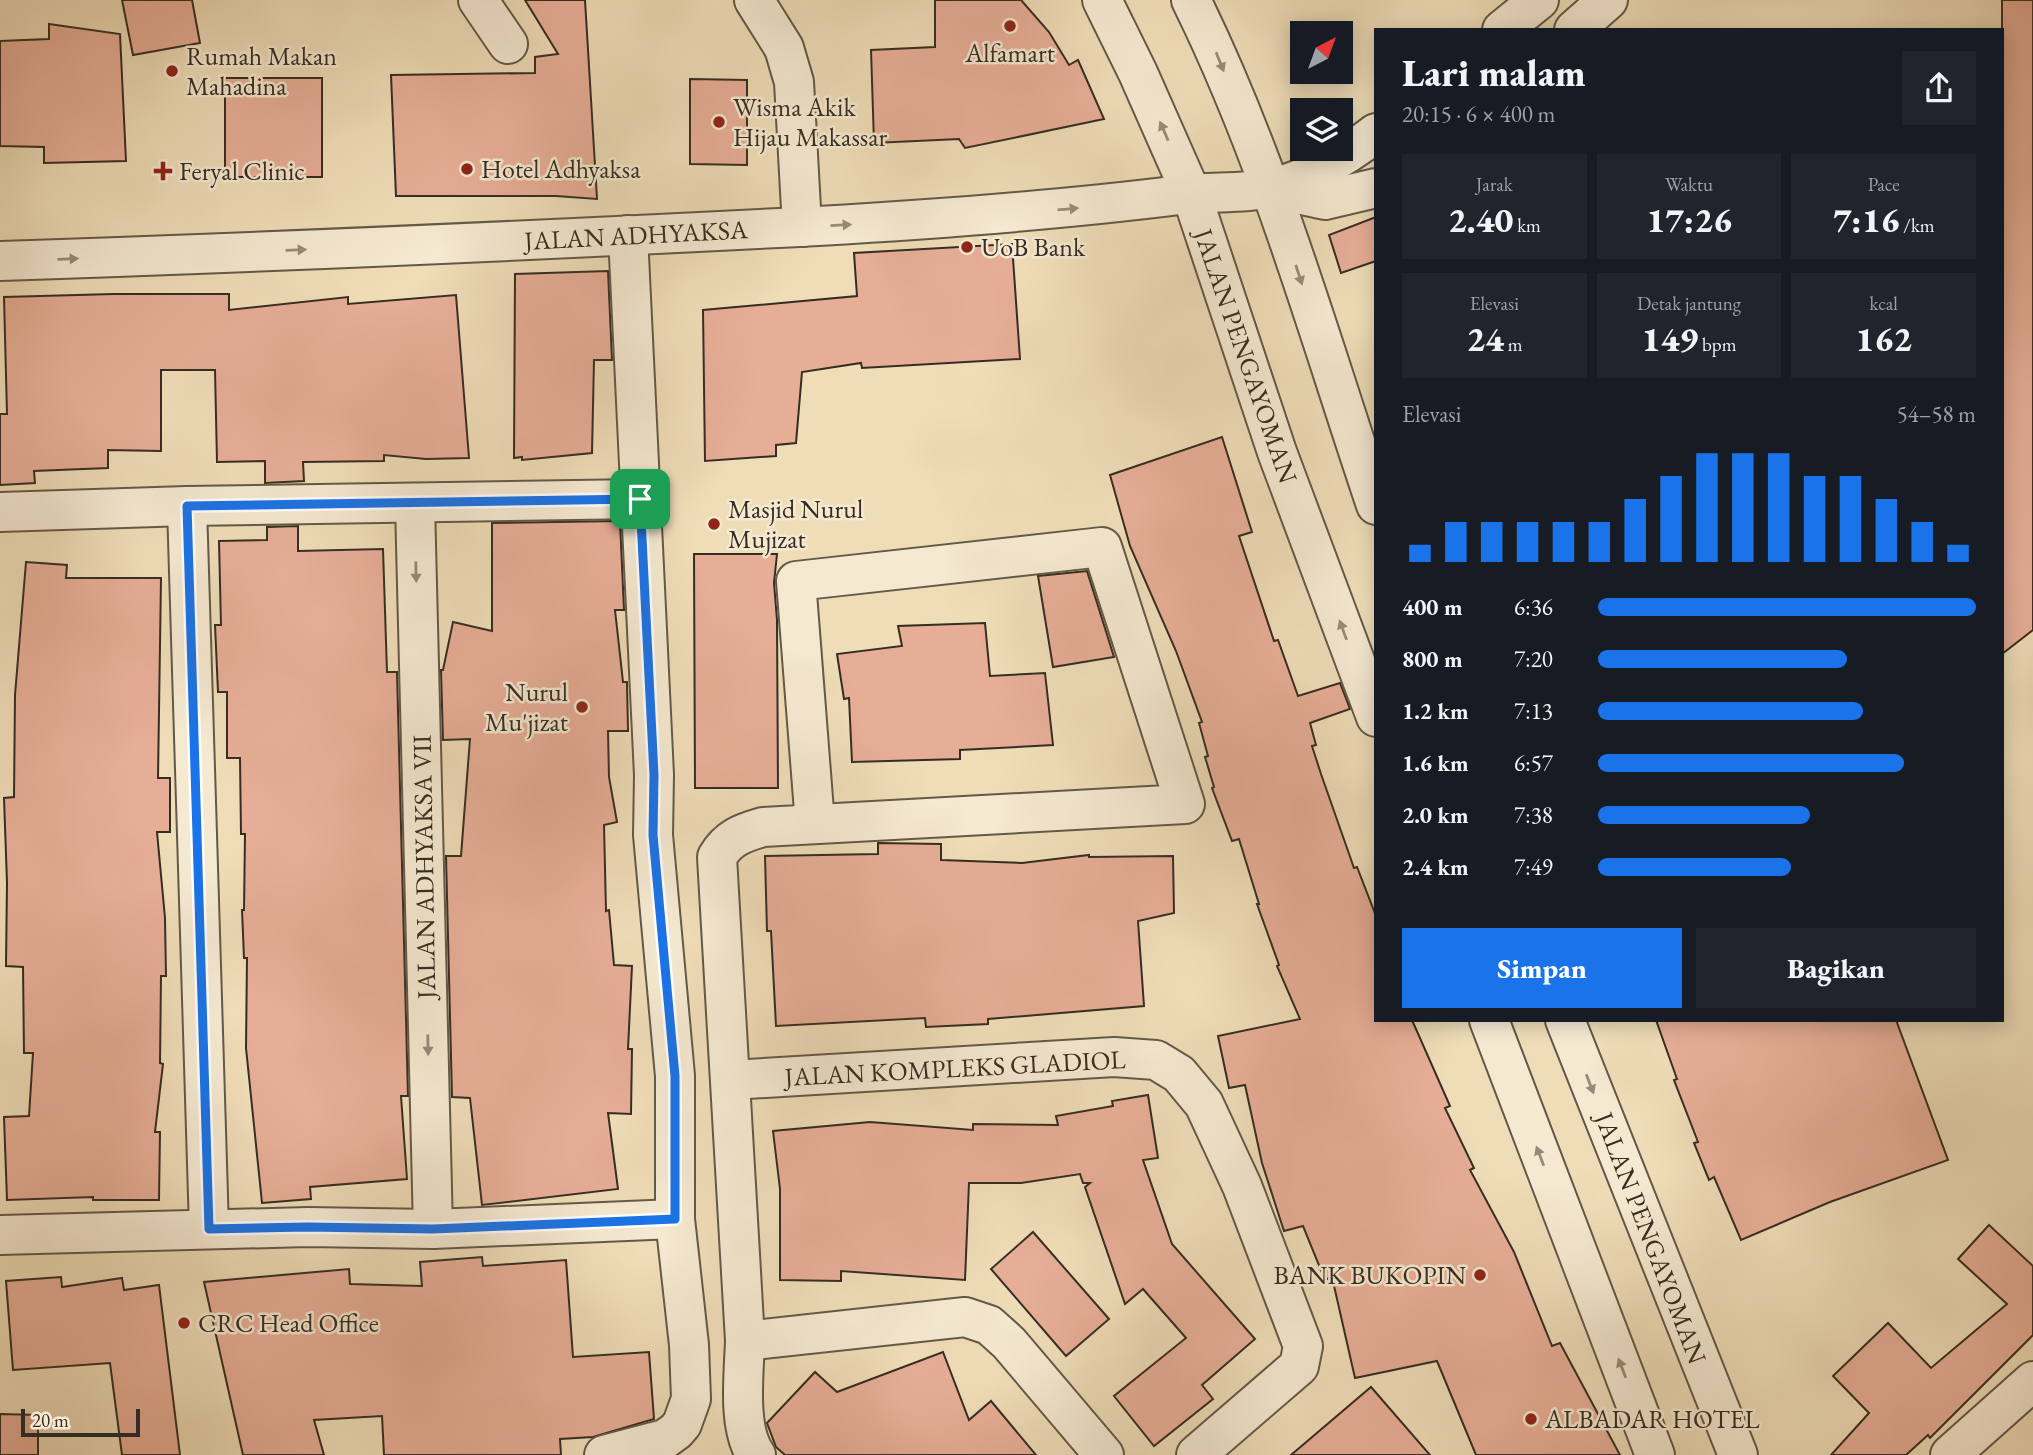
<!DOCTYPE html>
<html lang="id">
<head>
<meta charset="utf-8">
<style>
	body { margin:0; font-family:"EB Garamond",serif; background:#20242c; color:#f1f3f6; height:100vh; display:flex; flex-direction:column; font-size:26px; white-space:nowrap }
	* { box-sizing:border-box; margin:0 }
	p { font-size:23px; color:#9ea1a6 }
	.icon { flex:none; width:38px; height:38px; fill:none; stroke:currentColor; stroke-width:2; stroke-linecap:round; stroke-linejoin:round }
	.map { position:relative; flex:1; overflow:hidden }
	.side { position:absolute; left:1374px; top:28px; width:630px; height:994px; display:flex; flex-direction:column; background:#171b24; border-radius:0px; box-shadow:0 4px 18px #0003 }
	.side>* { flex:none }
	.needle { width:46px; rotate:41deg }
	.controls { position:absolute; left:1290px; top:21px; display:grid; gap:14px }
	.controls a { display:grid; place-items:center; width:63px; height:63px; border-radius:0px; background:#171b24; box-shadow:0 4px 18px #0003; font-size:35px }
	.scale { position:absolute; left:21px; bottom:18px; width:119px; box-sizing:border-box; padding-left:7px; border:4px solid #362d22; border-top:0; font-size:19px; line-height:24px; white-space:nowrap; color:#362d22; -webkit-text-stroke:5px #f5e9d1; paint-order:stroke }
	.pin { position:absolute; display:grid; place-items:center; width:60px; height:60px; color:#fff; margin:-30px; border-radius:14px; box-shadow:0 4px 10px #0006 }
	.round { display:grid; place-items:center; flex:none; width:74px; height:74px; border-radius:0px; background:#20242c }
	.summary { display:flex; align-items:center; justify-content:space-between; height:119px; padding:0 28px }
	h1 { font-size:38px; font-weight:800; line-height:52px }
	.stats { display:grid; grid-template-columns:repeat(3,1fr); gap:10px; height:119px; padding:7px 28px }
	.stats div { display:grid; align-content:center; border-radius:0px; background:#20242c; text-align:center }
	.stats b { font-size:35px; font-weight:800 }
	.stats small { font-size:19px; font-weight:400 }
	.stats p { font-size:19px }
	.chart { height:196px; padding:14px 28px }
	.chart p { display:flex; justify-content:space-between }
	.chart svg { width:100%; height:126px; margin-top:7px; stroke:#1a73e8; stroke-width:6 }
	.action { display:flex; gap:14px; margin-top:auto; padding:14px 28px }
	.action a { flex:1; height:80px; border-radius:0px; background:#1a73e8; color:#fff; font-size:28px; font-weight:800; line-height:80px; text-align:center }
	.action a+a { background:#20242c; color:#f1f3f6 }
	ul { padding:0 28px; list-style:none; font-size:23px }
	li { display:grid; grid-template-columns:112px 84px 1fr; align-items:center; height:52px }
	li i { height:18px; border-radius:9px; background:#1a73e8 }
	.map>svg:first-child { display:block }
	.building { fill:#e7ae97; stroke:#362d22; stroke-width:2 }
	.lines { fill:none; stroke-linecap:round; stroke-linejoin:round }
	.minor-casing { stroke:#645948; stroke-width:42 }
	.minor { stroke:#f5e9d1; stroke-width:38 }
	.oneway { fill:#968b7a }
	.route-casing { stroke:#fff; stroke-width:14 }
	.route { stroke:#1a73e8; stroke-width:9 }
	.poi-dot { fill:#8f2418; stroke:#f5e9d1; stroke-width:2.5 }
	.labels { text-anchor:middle; stroke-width:5; stroke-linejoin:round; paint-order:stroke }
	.poi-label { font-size:26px; fill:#362d22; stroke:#f5e9d1; text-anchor:start }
	.street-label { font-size:26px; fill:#362d22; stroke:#f5e9d1 }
</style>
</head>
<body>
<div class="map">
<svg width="2033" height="1455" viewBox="0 0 2033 1455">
	<rect width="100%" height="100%" fill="#efddb8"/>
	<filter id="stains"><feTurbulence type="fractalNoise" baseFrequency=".00286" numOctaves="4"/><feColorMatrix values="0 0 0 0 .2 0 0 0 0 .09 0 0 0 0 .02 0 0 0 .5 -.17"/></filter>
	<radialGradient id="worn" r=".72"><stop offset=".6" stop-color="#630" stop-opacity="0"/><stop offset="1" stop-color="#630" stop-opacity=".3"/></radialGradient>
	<!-- building -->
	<g class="building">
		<path d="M122,0H192L200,43L133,55Z"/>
		<path d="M525,0H585L597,199L556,196H396L391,75L535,73V57L558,54Z"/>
		<path d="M935,0H1021L1049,32L1069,65L1078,60L1104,119L965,148L959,139L874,143L871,50L935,47Z"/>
		<path d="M2002,0H2033V630L2002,654Z"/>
		<path d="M49,24L120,34L126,161L44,163V147L0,146V41L49,39Z"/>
		<rect x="225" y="78" width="97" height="99"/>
		<path d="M690,79L747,80V165L690,164Z"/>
		<path d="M1376,217V261L1341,273L1329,235Z"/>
		<path d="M1012,244L1020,359L862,368L861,363L802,372L796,443L776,445V456L705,461L703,310L857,296L854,253Z"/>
		<path d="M608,271L612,360H594L592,453L522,460V457L514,458L515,274Z"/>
		<path d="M114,294H229V310L348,297V304L456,295L469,458L426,459L384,455V461L303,462L304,481L265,483V461L217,462L215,370H161V451L108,450V468L34,471L35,483L0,485V414H7L4,297Z"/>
		<path d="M1222,437L1252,532L1239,536L1274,641L1278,640L1298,696L1340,683L1350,709L1310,723L1316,745L1312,746L1321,774L1354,868L1357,867L1376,916V1020H1412L1450,1106L1445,1108L1474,1168L1470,1170L1514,1252L1552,1346L1560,1343L1620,1455H1476L1437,1361L1355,1378L1332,1277L1325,1280L1303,1226L1284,1231L1262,1163L1245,1085L1229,1088L1218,1036L1300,1019L1277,966L1279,965L1257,904H1259L1239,839L1232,841L1212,788L1214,787L1205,757L1208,756L1199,723L1202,722L1176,651L1130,546L1110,475Z"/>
		<path d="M620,521L624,610H615L623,682H627L628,731H608L609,777L617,822L604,825L606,911L609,910L614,965L632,966L628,1049H632L631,1114L608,1113L618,1189L482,1205L470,1098L452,1097L446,856H461L470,739L443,740L441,670H443L453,622L492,631V523Z"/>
		<path d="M298,526V551L383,549L387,672H397L408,1096H401L407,1179L310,1187L311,1199L262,1203L246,1048L247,958H244L242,910H244L245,834H241L240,758H227V692H218L215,625H221L219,541L267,540V527Z"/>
		<path d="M694,554H777L774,583L777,620L778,788H695Z"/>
		<path d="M26,562L67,565L66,578H161L158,778H170V832H157L165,918L166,976H161L160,1063L163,1064L155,1132H160L159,1200H93V1197L7,1200L4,1117L29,1116L33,1053H24L23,967L6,966L7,883L4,798L14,797L15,695Z"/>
		<path d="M1087,571L1114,657L1053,667L1038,576Z"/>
		<path d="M985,623L990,676L1045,673L1053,745L960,750V759L852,762L849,698L844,699L837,654L902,646L898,626Z"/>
		<path d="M878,843L941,844V860L1022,863L1089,855V857L1173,856L1174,913L1138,921L1144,1006L988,1019V1024L926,1027L925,1018L776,1026L771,931H767L765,856L878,854Z"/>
		<path d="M1656,1020H1896L1948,1160L1830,1202L1741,1240L1714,1177L1709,1180L1694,1143L1698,1142L1674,1080L1677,1079Z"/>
		<path d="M1148,1095L1158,1158L1143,1160L1172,1244L1255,1339L1202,1385L1213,1399L1154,1446L1114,1396L1186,1338L1143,1289L1125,1304L1085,1187L1090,1183H1083L1080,1174L1021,1183H969L965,1280L841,1271V1281L780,1280V1189L773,1131L870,1122L973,1130V1124L1058,1125L1056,1116L1113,1106L1112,1101Z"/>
		<path d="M1989,1225L2033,1266V1335L1930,1438L1928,1435L1906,1455H1831L1869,1413L1833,1376L1888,1323L1931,1368L2007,1304L1958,1259Z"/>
		<path d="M1033,1232L1109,1319L1066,1356L991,1269Z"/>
		<path d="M482,1257L483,1266L566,1260L573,1357L649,1352L654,1419L593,1437L560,1439L561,1455H384L382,1416L314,1420L324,1455H243L204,1282L349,1269L350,1284L422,1286L420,1262Z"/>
		<path d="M61,1277L62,1287L122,1278L124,1290L159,1285L180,1455H122L110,1363L13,1370L6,1281Z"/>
		<path d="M943,1352L969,1420L991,1401L1036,1455H785L776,1447L767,1423L815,1372L837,1392Z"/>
		<path d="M1371,1387L1430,1455H1291Z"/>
		<path d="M0,1414L38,1415V1455H0Z"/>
	</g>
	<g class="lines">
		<!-- minor casing -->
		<g class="minor-casing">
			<g id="minor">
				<path d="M478,0L508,44"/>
				<path d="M754,0L784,48L794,82L802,227"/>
				<path d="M1102,0L1138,73L1191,193L1277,452L1376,717"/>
				<path d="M1191,0C1270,160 1319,336 1376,505"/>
				<path d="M1502,30L1539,0"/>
				<path d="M1574,30L1608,0"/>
				<path d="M1270,188L1325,200L1376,188"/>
				<path d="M0,261C273,252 545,240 818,226C939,219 1060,210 1180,195C1210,191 1242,194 1271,188C1308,180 1346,156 1376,133"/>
				<path d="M415,504L433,1229"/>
				<path d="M187,506L209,1229"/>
				<path d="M0,512L187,506L640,499"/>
				<path d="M1489,1020L1655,1455"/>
				<path d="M1565,1020L1738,1455"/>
				<path d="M731,1080L1114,1057L1156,1060L1179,1074L1204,1104L1242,1186L1303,1346L1299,1366L1196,1455"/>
				<path d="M0,1235L308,1227L433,1229L675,1219"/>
				<path d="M745,1341L965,1317L989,1325L1009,1343L1104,1455"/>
				<path d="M604,1455L665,1439L676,1431L682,1424L691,1399L689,1345L675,1219V1076L653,835L654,775L628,235"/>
				<path d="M756,1455C737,1428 744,1373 745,1341L717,857C728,838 742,833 763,827L1185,804L1102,547L796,581L815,824"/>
				<path d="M1950,1455L2033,1381"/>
			</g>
		</g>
		<!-- minor -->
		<use href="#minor" class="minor"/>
	</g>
	<!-- one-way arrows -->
	<defs><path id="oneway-solid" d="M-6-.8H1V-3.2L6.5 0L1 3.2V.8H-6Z" transform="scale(1.75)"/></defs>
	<g class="oneway">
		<use href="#oneway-solid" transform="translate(1220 62) rotate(68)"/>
		<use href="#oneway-solid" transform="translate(1164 131) rotate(-114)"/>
		<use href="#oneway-solid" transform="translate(1068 209) rotate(-5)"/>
		<use href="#oneway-solid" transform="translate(841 225) rotate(-3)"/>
		<use href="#oneway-solid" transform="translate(296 250) rotate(-2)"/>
		<use href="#oneway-solid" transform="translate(68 259) rotate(-2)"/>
		<use href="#oneway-solid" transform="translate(1299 275) rotate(72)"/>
		<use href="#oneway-solid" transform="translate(416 572) rotate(89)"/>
		<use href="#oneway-solid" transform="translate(1343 630) rotate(-110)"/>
		<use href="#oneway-solid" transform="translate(428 1045) rotate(89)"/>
		<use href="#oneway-solid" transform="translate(1590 1084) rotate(69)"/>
		<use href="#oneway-solid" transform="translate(1540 1156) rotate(-111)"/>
		<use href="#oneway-solid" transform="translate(1622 1368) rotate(-111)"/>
	</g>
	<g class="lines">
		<!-- route casing -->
		<g class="route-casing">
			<path id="route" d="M640,499L654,775L653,835L675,1076V1219L433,1229L308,1227L209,1229L187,506Z"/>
		</g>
		<!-- route -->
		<use href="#route" class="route"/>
	</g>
	<!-- markers -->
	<g class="poi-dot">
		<circle cx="1010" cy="26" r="7"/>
		<circle cx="172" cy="71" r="7"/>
		<circle cx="719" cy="122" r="7"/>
		<circle cx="467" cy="169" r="7"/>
		<path d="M159.5 160.5h7v7h7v7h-7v7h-7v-7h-7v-7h7z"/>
		<circle cx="967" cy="247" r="7"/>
		<circle cx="714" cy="524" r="7"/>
		<circle cx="582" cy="707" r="7"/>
		<circle cx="1480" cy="1275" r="7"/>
		<circle cx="184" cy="1323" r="7"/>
		<circle cx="1531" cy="1419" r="7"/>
	</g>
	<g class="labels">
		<!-- poi labels -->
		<g class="poi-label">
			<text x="1010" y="62" text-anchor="middle">Alfamart</text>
			<text x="186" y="65">Rumah Makan<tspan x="186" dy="30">Mahadina</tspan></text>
			<text x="733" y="116">Wisma Akik<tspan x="733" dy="30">Hijau Makassar</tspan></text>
			<text x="481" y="178">Hotel Adhyaksa</text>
			<text x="179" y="180">Feryal Clinic</text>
			<text x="981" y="256">UoB Bank</text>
			<text x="728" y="518">Masjid Nurul<tspan x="728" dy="30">Mujizat</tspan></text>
			<text x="568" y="701" text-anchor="end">Nurul<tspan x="568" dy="30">Mu'jizat</tspan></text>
			<text x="1466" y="1284" text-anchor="end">BANK BUKOPIN</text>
			<text x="198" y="1332">CRC Head Office</text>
			<text x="1545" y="1428">ALBADAR HOTEL</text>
		</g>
		<!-- street labels -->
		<g class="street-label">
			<text transform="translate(636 235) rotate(-3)" y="9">JALAN ADHYAKSA</text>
			<text transform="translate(1246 356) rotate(71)" y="9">JALAN PENGAYOMAN</text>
			<text transform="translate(424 867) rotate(-91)" y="9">JALAN ADHYAKSA VII</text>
			<text transform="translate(955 1068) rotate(-3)" y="9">JALAN KOMPLEKS GLADIOL</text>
			<text transform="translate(1651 1238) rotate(69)" y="9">JALAN PENGAYOMAN</text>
		</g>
	</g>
	<rect width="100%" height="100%" filter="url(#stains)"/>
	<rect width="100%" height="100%" fill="url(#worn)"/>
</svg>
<div class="controls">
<a><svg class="needle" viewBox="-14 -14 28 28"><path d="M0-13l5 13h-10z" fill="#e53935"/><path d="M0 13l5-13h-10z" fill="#9ea1a6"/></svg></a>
<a><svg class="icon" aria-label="layers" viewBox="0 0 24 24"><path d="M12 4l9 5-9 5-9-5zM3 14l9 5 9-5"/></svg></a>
</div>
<div class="scale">20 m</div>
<div class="pin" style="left:640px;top:499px;background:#1e9e55"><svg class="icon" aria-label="arrive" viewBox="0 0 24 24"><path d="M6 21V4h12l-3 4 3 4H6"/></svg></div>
<section class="side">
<div class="summary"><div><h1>Lari malam</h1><p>20:15 · 6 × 400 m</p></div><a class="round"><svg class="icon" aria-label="share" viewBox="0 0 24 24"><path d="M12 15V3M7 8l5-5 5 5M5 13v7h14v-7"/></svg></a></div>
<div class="stats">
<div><p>Jarak</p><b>2.40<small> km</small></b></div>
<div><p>Waktu</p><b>17:26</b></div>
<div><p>Pace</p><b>7:16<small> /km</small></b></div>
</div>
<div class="stats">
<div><p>Elevasi</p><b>24<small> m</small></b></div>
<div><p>Detak jantung</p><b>149<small> bpm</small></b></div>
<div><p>kcal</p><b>162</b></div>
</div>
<div class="chart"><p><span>Elevasi</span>54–58 m</p>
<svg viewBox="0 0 160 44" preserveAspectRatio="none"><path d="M5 44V38M15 44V30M25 44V30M35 44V30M45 44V30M55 44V30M65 44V22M75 44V14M85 44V6M95 44V6M105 44V6M115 44V14M125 44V14M135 44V22M145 44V30M155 44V38"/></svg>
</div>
<ul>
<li><b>400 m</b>6:36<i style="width:100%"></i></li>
<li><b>800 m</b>7:20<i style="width:66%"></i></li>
<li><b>1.2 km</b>7:13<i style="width:70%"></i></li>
<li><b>1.6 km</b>6:57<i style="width:81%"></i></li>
<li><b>2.0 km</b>7:38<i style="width:56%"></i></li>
<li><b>2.4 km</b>7:49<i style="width:51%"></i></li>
</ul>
<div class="action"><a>Simpan</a><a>Bagikan</a></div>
</section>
</div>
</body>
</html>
